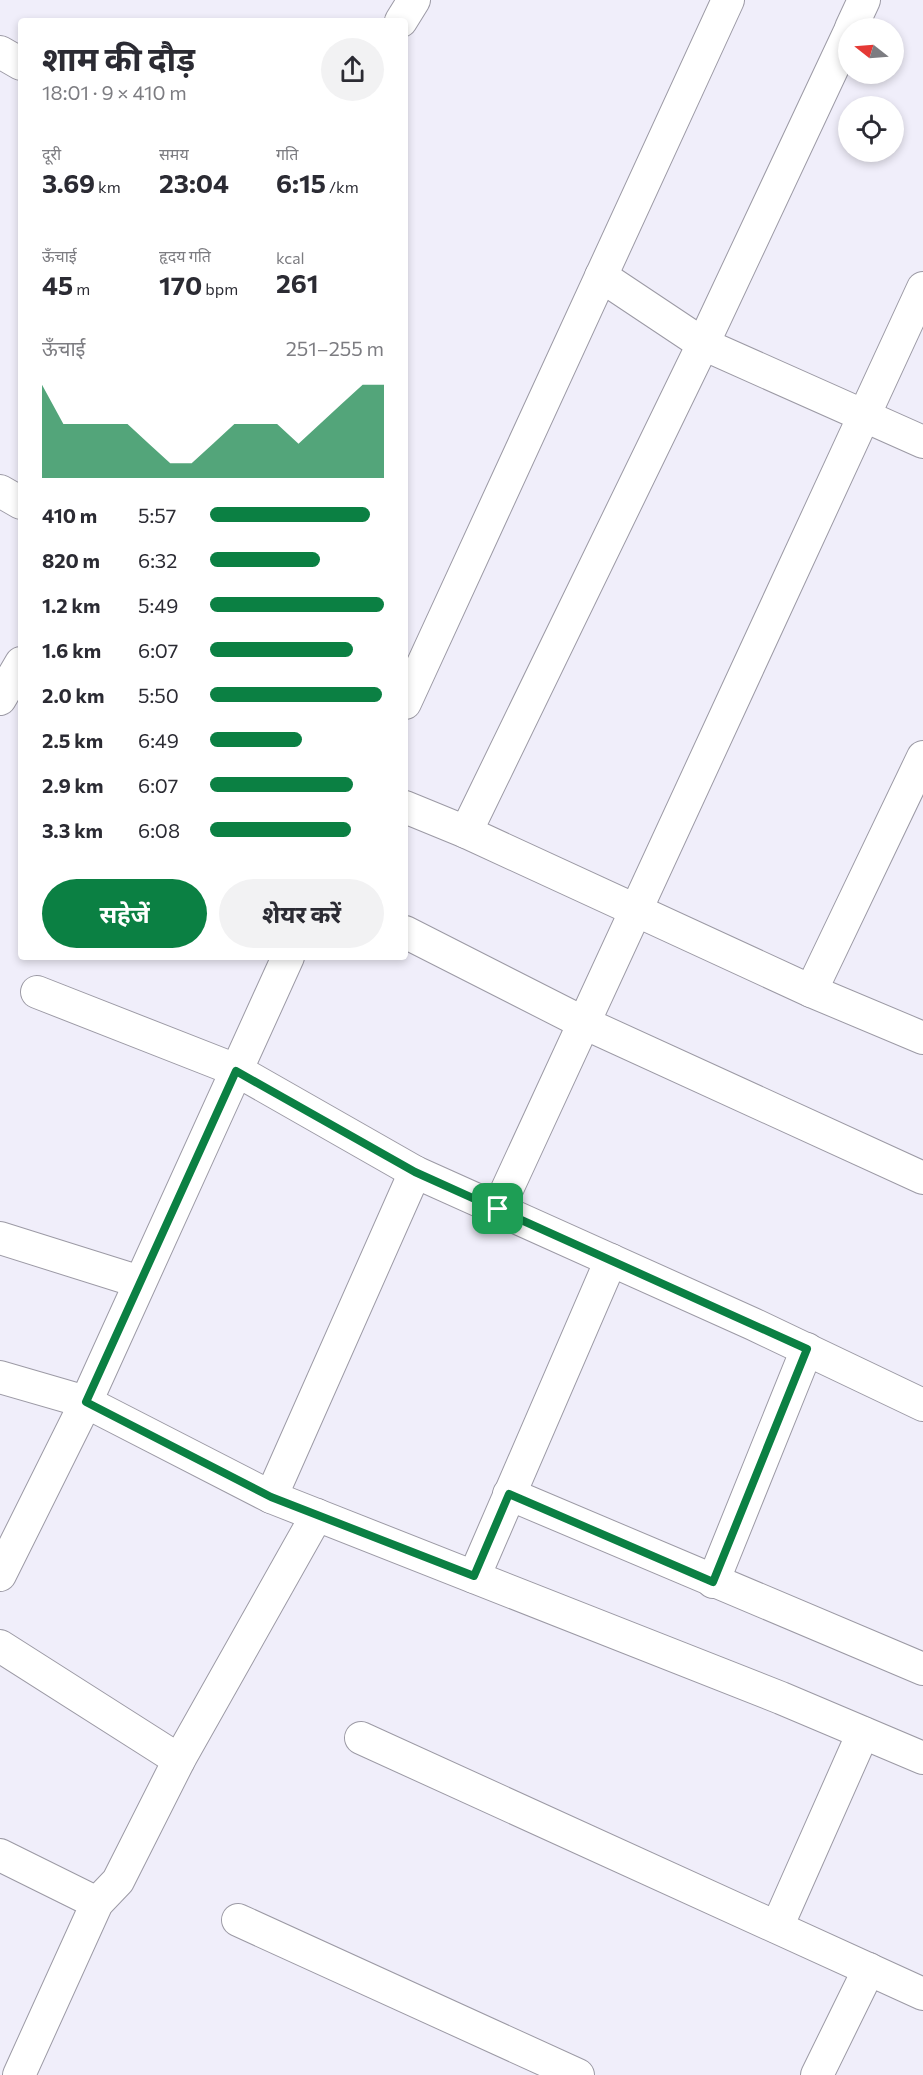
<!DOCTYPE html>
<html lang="hi">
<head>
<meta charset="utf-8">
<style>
	body { margin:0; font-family:Commissioner,"Noto Sans Devanagari",sans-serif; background:#f2f2f3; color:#2b2b33; height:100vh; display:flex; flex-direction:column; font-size:22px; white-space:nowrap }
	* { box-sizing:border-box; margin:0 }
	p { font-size:20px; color:#7c7c81 }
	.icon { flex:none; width:33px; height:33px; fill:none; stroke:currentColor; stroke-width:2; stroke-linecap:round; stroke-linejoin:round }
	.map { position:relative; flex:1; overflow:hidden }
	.details { position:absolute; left:18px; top:18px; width:390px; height:942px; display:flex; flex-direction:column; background:#fff; border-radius:6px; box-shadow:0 3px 9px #0003 }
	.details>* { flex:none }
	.needle { width:39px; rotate:287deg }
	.tools { position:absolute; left:838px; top:18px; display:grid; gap:12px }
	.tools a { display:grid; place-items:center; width:66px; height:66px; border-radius:50%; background:#fff; box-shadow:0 3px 9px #0003; font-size:30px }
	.pin { position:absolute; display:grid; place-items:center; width:51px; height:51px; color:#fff; margin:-26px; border-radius:12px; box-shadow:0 3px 9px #0006 }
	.round { display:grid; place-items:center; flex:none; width:63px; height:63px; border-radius:32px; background:#f2f2f3 }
	.summary { display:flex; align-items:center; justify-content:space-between; height:102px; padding:0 24px }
	h1 { font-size:33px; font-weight:700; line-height:45px }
	.figures { display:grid; grid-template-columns:repeat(3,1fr); gap:9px; height:102px; padding:6px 24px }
	.figures div { display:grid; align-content:center }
	.figures b { font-size:26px; font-weight:700 }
	.figures small { font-size:16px; font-weight:400 }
	.figures p { font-size:16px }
	.chart { height:168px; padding:12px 24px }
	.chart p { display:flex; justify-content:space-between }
	.chart svg { width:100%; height:108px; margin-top:6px; fill:#0b8043; opacity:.7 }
	.cta { display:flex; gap:12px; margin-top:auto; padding:12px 24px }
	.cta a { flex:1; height:69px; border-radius:36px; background:#0b8043; color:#fff; font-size:24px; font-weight:700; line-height:69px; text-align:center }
	.cta a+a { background:#f2f2f3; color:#2b2b33 }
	ul { padding:0 24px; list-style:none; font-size:20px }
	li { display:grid; grid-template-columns:96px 72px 1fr; align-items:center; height:45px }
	li i { height:15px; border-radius:8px; background:#0b8043 }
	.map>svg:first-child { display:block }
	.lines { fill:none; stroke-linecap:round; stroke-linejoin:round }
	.minor-casing { stroke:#9c9aa5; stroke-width:34 }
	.minor { stroke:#fff; stroke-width:32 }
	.route-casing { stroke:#fff; stroke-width:12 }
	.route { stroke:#0b8043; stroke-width:8 }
</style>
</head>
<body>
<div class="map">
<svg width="923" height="2075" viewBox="0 0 923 2075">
	<rect width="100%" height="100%" fill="#f0eefa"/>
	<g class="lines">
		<!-- minor casing -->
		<g class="minor-casing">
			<g id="minor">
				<path d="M401,21L414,0"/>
				<path d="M851,28L864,0"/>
				<path d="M0,52L21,64"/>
				<path d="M601,276L703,344L923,442"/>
				<path d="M0,491L21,503"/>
				<path d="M0,699L21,663"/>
				<path d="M405,703L728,0"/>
				<path d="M405,807L466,832L811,991L923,1038"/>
				<path d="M466,832L703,344L849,33"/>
				<path d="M405,932L584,1023L923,1178"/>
				<path d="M811,991L923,757"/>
				<path d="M37,992L236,1070L415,1172L753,1324L923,1405"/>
				<path d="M498,1209L923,288"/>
				<path d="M0,1238L140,1282"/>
				<path d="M0,1377L86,1402L271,1497L781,1698L923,1758"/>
				<path d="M509,1494L923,1669"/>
				<path d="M271,1497L415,1172"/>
				<path d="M0,1575L86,1402L288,957"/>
				<path d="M474,1577L611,1260"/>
				<path d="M713,1582L807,1349"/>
				<path d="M0,1646L179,1760"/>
				<path d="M361,1738L923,1994"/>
				<path d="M0,1855L97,1903"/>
				<path d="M238,1920L578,2075"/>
				<path d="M777,1927L863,1733"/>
				<path d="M19,2075L97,1903L118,1881L179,1760L317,1515"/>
				<path d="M817,2075L869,1969"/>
			</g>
		</g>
		<!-- minor -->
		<use href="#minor" class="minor"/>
	</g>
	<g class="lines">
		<!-- route casing -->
		<g class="route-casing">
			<path id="route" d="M236,1071L415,1172L807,1349L713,1582L509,1494L474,1576L271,1497L86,1402Z"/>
		</g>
		<!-- route -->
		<use href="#route" class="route"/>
	</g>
</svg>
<div class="tools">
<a><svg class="needle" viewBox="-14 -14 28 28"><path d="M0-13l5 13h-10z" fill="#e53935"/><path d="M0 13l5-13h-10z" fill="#7c7c81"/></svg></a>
<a><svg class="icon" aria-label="locate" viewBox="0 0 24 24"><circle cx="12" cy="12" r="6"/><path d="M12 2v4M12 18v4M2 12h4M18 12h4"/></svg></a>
</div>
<div class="pin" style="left:498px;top:1209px;background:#1e9e55"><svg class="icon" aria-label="arrive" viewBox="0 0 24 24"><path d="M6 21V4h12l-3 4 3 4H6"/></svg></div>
<section class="details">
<div class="summary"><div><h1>शाम की दौड़</h1><p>18:01 · 9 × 410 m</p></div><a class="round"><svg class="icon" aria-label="share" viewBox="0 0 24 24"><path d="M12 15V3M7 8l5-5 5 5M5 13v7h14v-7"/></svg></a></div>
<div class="figures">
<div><p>दूरी</p><b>3.69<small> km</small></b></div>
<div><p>समय</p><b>23:04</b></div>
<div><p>गति</p><b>6:15<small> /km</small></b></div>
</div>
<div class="figures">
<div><p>ऊँचाई</p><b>45<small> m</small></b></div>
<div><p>हृदय गति</p><b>170<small> bpm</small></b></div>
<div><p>kcal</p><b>261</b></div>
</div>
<div class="chart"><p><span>ऊँचाई</span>251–255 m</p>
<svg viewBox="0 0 160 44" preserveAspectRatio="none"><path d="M0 44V6L10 22L20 22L30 22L40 22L50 30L60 38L70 38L80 30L90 22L100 22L110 22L120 30L130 22L140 14L150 6L160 6V44z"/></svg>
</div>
<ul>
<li><b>410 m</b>5:57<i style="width:92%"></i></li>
<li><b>820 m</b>6:32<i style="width:63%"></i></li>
<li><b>1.2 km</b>5:49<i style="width:100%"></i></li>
<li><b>1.6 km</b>6:07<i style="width:82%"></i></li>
<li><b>2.0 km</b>5:50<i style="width:99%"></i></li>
<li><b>2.5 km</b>6:49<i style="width:53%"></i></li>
<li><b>2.9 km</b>6:07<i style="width:82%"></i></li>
<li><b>3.3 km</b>6:08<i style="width:81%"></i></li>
</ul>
<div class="cta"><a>सहेजें</a><a>शेयर करें</a></div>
</section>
</div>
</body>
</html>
